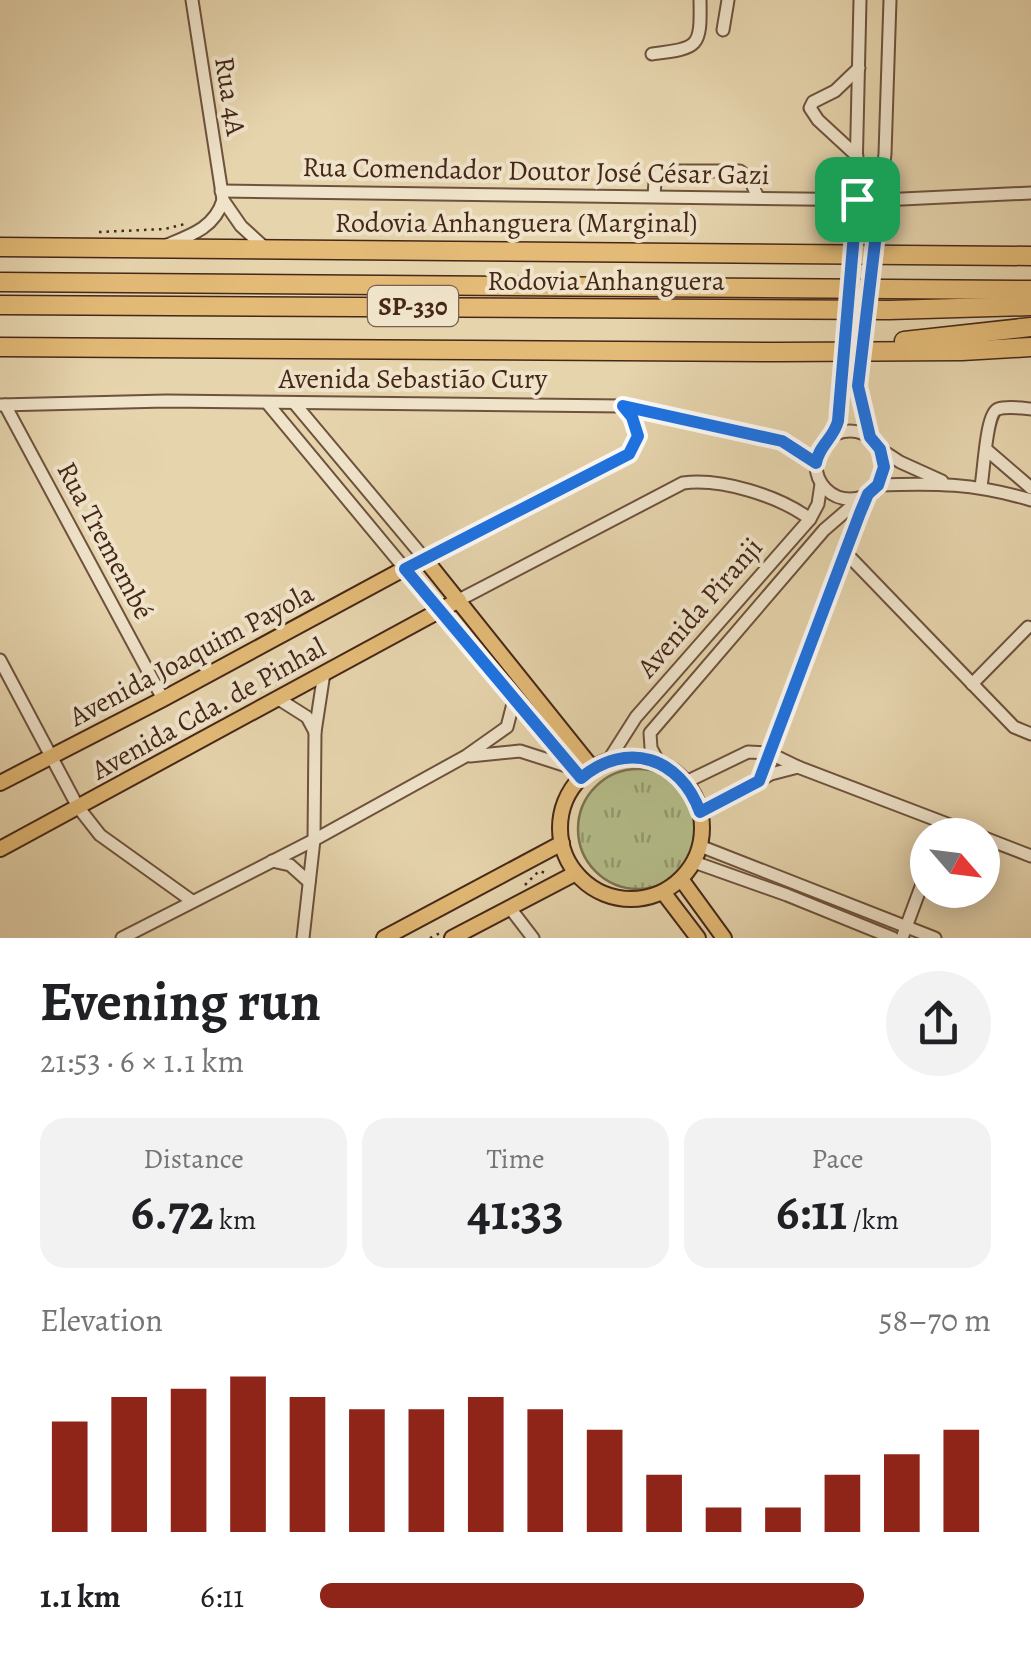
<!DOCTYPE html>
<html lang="en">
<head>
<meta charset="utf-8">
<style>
	body { margin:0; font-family:Alegreya,serif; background:#f2f2f2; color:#202124; height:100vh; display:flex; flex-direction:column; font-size:38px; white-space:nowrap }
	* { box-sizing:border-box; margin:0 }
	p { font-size:32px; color:#757577 }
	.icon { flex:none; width:55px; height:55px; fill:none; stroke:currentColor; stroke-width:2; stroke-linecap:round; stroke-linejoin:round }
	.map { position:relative; height:938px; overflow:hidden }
	.panel { display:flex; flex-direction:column; background:#fff; flex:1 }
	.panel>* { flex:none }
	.needle { width:65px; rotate:118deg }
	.fabs { position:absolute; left:910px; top:818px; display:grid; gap:20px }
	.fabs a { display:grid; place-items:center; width:90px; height:90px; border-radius:50%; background:#fff; box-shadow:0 5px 25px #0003; font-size:50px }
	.pin { position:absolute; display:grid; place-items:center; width:85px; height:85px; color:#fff; margin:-42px; border-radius:20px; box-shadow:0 5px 15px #0006 }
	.round { display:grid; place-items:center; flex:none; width:105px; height:105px; border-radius:52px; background:#f2f2f2 }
	.headline { display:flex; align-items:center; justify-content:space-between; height:170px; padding:0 40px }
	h1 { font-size:55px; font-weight:700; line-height:75px }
	.stats { display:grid; grid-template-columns:repeat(3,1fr); gap:15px; height:170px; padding:10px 40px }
	.stats div { display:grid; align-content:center; border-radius:25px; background:#f2f2f2; text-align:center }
	.stats b { font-size:50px; font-weight:700 }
	.stats small { font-size:28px; font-weight:400 }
	.stats p { font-size:28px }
	.chart { height:280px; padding:20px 40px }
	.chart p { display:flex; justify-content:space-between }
	.chart svg { width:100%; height:180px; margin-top:10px; stroke:#8f2418; stroke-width:6 }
	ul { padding:0 40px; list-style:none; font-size:32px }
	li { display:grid; grid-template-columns:160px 120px 1fr; align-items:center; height:75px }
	li i { height:25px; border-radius:12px; background:#8f2418 }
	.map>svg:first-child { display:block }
	.park { fill:url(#park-tufts); stroke:#7d7251; stroke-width:2.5 }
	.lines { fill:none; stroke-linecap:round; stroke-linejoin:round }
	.minor-casing { stroke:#6e523d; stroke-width:15 }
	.major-casing { stroke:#462718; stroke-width:18 }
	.highway-casing { stroke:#462718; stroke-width:21 }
	.path { stroke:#462718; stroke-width:2.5; stroke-dasharray:2.5 5; stroke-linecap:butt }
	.minor { stroke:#efe3ca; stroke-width:11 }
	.major { stroke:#e3ba76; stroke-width:14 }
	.highway { stroke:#e3ba76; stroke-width:18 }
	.minor-bridge-casing { stroke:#6e523d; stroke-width:15; stroke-linecap:butt }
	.minor-bridge { stroke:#efe3ca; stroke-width:11 }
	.route-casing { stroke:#fff; stroke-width:20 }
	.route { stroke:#1a73e8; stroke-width:12 }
	.labels { text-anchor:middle; stroke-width:8; stroke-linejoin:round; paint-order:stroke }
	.shield { fill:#efe3ca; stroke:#795f4d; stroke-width:2.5 }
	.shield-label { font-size:25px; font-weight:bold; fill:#462718 }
	.street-label { font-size:28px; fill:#462718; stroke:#efe3ca }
</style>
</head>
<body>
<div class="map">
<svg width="1031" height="938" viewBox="0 0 1031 938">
	<defs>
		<pattern id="park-tufts" width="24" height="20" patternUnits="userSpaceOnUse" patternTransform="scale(2.5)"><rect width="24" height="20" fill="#b4bd8a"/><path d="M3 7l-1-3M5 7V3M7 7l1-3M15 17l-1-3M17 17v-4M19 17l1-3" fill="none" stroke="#949a70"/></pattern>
	</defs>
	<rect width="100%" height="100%" fill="#e6d4ad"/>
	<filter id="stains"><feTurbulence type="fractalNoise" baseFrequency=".002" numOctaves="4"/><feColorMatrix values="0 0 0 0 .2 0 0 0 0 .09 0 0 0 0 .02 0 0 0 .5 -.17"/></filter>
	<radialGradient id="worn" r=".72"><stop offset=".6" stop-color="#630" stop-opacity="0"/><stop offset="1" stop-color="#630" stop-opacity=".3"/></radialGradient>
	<!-- park -->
	<circle class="park" cx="638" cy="829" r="60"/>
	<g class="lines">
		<!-- minor casing -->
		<g class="minor-casing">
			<g id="minor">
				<path d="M192,0L223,200L241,226L264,247"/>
				<path d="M723,30L728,0"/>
				<path d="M652,54C699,48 701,48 700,0"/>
				<path d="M857,156L818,120L810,108L813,102L835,91L859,68"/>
				<path d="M221,191L881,200L1031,193"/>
				<path d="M654,196L655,181L662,171H740L750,179L758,198"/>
				<path d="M855,219L860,0"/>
				<path d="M876,224L885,154L890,0"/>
				<path d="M167,245C192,235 215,227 223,200"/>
				<path d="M858,386L869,437"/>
				<path d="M268,404L405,569"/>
				<path d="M295,404L424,558L629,455L638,436L632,417L623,406"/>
				<path d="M0,405L166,401L623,406L782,441L816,463"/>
				<path d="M5,405L163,699"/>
				<circle cx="850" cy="465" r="34"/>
				<path d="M833,435L841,391"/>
				<path d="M880,449L900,462L942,481"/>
				<path d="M988,451L1031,488"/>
				<path d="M878,485C937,483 973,483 1031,500"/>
				<path d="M981,486C984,471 986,412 998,409C1007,406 1021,408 1031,409"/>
				<path d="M845,552L1014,727L1031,734"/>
				<path d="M459,600L683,483C722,478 779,496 810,519"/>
				<path d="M0,660L78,807L100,835L192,901"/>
				<path d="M972,684L1028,627"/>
				<path d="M277,698L307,717L315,732"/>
				<path d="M470,756L520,751L573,768"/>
				<path d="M608,761L636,717L810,519L818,504L821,484"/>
				<path d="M659,763L651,748L650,733L824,530L861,498"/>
				<path d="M759,781L867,495"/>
				<path d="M686,782L748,752L769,753L798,767L976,835"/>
				<path d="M701,812L771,774L798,767"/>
				<path d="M982,837L1031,856"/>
				<path d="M700,846L935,938"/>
				<path d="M272,861L290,865L309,882"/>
				<path d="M694,862L787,895L893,938"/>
				<path d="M510,908L533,938"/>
				<path d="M122,938L314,840L466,756L507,727L514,700"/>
				<path d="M303,938L314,840L315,732L324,673"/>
				<path d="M902,938L928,868"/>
			</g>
		</g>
		<!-- major casing -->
		<g class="major-casing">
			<g id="major">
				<path d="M405,569L581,778"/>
				<circle cx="631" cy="828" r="71"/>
				<path d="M0,783L163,699L424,558L593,769"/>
				<path d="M0,849L459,600"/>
				<path d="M681,879L724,938"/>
				<path d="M663,892L698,938"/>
				<path d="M384,938L562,843"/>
				<path d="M452,938L576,873"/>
			</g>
		</g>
		<!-- highway casing -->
		<g class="highway-casing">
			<g id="highway">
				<path d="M0,247L1031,256"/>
				<path d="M0,282L1031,290"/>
				<path d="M0,305L889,310L1031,306"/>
				<path d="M904,341L1031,327"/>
				<path d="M0,347L779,352L962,351L1031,347"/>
			</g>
		</g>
		<!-- path -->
		<g class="path">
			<path d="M99,232L165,229L185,224"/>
			<path d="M525,885L539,871L546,873"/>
			<path d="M430,938L442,932"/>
		</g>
		<!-- minor -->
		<use href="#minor" class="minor"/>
		<!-- major -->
		<use href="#major" class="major"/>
		<!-- highway -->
		<use href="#highway" class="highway"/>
		<!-- minor-bridge casing -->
		<g class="minor-bridge-casing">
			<g id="minor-bridge">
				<path d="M858,386L876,224"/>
				<path d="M841,391L855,219"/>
			</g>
		</g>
		<!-- minor-bridge -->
		<use href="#minor-bridge" class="minor-bridge"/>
	</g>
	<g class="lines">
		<!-- route casing -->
		<g class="route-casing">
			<path id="route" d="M857,199L880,200L858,386L870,437L880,449L884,467L878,485L868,494L860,513L759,781L700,812C680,757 627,740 581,778L405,569L629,454L638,436L632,417L623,406L782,441L816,463C819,445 834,438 838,421Z"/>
		</g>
		<!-- route -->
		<use href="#route" class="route"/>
	</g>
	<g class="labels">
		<!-- shield labels -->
		<rect class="shield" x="368" y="286" width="90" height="40" rx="8"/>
		<g class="shield-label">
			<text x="413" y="315">SP-330</text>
		</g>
		<!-- street labels -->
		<g class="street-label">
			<text transform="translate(231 96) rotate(81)" y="10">Rua 4A</text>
			<text transform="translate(536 170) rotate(1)" y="10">Rua Comendador Doutor José César Gazi</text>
			<text x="516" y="232">Rodovia Anhanguera (Marginal)</text>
			<text x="606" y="290">Rodovia Anhanguera</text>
			<text x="413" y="388">Avenida Sebastião Cury</text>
			<text transform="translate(106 540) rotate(62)" y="10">Rua Tremembé</text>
			<text transform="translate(699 607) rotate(-49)" y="10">Avenida Piranji</text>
			<text transform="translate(191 654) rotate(-28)" y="10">Avenida Joaquim Payola</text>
			<text transform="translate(208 708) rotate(-29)" y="10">Avenida Cda. de Pinhal</text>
		</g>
	</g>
	<rect width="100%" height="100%" filter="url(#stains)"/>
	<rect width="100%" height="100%" fill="url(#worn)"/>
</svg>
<div class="fabs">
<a><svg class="needle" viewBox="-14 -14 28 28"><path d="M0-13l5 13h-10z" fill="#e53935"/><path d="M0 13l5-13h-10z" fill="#757577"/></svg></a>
</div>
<div class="pin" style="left:857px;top:199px;background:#1e9e55"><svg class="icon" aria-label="arrive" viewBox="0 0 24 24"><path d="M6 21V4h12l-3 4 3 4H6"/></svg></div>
</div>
<section class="panel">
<div class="headline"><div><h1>Evening run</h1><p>21:53 · 6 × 1.1 km</p></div><a class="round"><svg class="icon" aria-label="share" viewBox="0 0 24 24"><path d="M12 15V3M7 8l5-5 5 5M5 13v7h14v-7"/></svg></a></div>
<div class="stats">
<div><p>Distance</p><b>6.72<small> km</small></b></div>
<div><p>Time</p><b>41:33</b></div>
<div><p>Pace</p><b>6:11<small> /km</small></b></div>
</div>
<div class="chart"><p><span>Elevation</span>58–70 m</p>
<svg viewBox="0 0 160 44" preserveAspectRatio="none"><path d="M5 44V17M15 44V11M25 44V9M35 44V6M45 44V11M55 44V14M65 44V14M75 44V11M85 44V14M95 44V19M105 44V30M115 44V38M125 44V38M135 44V30M145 44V25M155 44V19"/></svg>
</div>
<ul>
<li><b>1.1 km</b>6:11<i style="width:81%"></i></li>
</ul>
</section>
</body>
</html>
